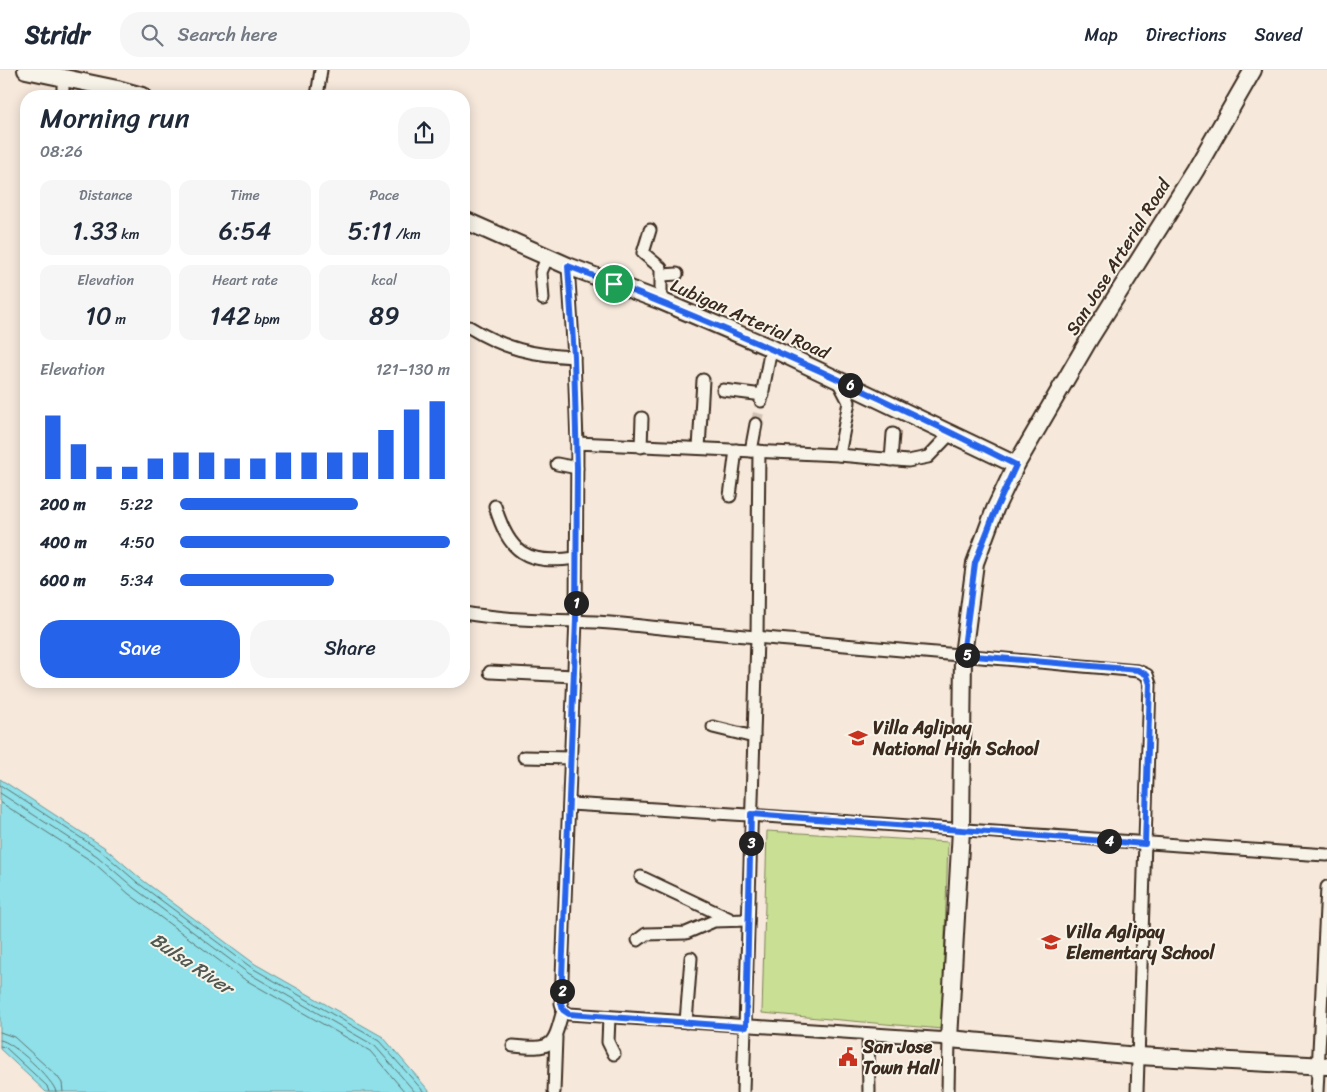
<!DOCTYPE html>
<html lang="en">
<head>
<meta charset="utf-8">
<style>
	body { margin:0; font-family:Sriracha,sans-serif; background:#f6f6f7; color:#1f2937; height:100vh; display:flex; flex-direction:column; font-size:19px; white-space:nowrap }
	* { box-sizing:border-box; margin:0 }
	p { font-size:16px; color:#747a83 }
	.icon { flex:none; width:28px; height:28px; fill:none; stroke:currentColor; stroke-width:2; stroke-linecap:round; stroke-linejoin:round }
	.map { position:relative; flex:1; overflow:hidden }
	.drawer { position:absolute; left:20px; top:20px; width:450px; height:598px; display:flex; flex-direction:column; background:#fff; border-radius:20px; box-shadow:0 2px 12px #0003 }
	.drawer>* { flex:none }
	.pin { position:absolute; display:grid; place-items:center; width:42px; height:42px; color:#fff; margin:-21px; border:2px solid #fff; border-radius:50%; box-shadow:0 1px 5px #0007 }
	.km { position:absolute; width:25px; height:25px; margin:-12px; border-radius:50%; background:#222; color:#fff; font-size:14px; line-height:25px; text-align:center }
	.round { display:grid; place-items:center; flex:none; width:52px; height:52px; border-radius:20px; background:#f6f6f7 }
	.summary { display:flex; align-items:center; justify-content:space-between; height:85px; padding:0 20px }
	h1 { font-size:28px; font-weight:600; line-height:38px }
	.stats { display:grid; grid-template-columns:repeat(3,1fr); gap:8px; height:85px; padding:5px 20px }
	.stats div { display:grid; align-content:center; border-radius:12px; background:#f6f6f7; text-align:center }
	.stats b { font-size:25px; font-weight:600 }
	.stats small { font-size:14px; font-weight:400 }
	.stats p { font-size:14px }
	.chart { height:140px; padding:10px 20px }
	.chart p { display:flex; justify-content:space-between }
	.chart svg { width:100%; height:90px; margin-top:5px; stroke:#2563eb; stroke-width:6 }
	.action { display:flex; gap:10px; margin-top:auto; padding:10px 20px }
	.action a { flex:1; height:58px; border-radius:20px; background:#2563eb; color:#fff; font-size:20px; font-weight:600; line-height:58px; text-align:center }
	.action a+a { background:#f6f6f7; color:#1f2937 }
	ul { padding:0 20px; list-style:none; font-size:16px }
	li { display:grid; grid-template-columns:80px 60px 1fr; align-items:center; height:38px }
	li i { height:12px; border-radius:6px; background:#2563eb }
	header { display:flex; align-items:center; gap:30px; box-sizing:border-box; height:70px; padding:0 25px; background:#fff; border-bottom:1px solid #e0e1e3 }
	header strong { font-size:24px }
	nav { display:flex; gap:28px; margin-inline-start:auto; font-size:18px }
	.search { width:350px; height:45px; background:#f6f6f7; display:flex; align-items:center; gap:12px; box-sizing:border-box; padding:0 18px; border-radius:20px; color:#747a83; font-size:19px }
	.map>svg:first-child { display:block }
	.green { fill:#c8df94; stroke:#828459 }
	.water { fill:#8fe0e9; stroke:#6d9798 }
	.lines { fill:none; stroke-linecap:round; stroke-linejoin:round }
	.shore { stroke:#5d736f; stroke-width:1 }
	.street-tunnel { stroke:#d1c2b5; stroke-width:11; stroke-dasharray:11 5.5; stroke-linecap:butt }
	.street-casing { stroke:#3b2a1e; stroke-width:15 }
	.secondary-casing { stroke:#3b2a1e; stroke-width:20 }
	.street { stroke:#f7f3e8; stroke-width:11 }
	.secondary { stroke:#f7f3e8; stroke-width:16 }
	.route-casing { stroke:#fff; stroke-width:10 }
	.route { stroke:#2563eb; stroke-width:6 }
	.labels { text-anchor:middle; stroke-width:4; stroke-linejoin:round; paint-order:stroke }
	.street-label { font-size:18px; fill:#3b2a1e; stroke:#f7f3e8 }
	.poi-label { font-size:18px; font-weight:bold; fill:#3b2a1e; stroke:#f7f3e8; text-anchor:start }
	.water-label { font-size:19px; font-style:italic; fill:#505851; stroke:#f7f3e8 }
</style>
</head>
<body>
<header>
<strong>Stridr</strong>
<div class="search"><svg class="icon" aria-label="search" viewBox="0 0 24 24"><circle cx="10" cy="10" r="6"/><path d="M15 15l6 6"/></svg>Search here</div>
<nav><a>Map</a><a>Directions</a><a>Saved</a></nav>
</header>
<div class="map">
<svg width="1327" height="1022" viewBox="0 0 1327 1022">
	<rect width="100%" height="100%" fill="#f6e8db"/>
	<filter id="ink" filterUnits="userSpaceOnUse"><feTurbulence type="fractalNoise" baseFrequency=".02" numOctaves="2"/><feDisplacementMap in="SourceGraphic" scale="10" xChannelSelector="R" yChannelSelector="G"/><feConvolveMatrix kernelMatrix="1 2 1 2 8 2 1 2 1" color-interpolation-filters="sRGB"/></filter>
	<g filter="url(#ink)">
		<!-- green -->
		<path class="green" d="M767,761L948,772L942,959L762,943Z"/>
		<!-- water -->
		<path class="water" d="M0,709L104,777L141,809L255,894L383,967L430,1022H46L0,979Z"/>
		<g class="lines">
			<!-- shore -->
			<g class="shore">
				<path d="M0,715L101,781L138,813L252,898L379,971L424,1022"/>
				<path d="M0,723L97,786L134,818L248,903L375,976L415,1022"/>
				<path d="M0,732L93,792L129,824L244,909L370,981L405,1022"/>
				<path d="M0,962L14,967L57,1006L62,1013L63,1022"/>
				<path d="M0,970C11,970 55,1011 56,1022"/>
				<path d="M0,976L5,977L47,1016L49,1022"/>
			</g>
			<!-- street-tunnel -->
			<path class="street-tunnel" d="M756,354L761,331"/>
			<!-- street casing -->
			<g class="street-casing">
				<g id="street">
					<path d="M63,8V26"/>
					<path d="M317,26L321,0"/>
					<path d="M650,160L643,183L661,198V231"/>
					<path d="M568,196L574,287L577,373"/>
					<path d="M662,205L677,204"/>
					<path d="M543,229L541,202L548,186"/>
					<path d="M469,257C505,279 532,285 574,287"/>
					<path d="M838,311L849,332L839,385"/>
					<path d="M723,320L763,325"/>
					<path d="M761,331L771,278"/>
					<path d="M641,377L642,348"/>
					<path d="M699,378L703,310"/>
					<path d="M751,381L756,354"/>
					<path d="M891,390L893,364"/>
					<path d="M557,394L577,398"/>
					<path d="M730,426L736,380"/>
					<path d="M495,436C509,483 526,495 576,488"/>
					<path d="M464,543C516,552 570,549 622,554C794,572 966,585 1138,601L1147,605L1150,614L1137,1022"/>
					<path d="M490,602L574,606"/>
					<path d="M713,657L754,667"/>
					<path d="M524,687L571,688"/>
					<path d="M570,734C822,748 1075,769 1327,785"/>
					<path d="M641,807L730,849"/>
					<path d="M638,870L646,864L686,863L714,851L748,850"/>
					<path d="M609,947L608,972L614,984"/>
					<path d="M686,952L691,888"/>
					<path d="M868,965L869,1022"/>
					<path d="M513,976C553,980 553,977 563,940"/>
					<path d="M554,1022L556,967"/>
					<path d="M743,1022L757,568L759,381"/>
					<path d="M948,1022L949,969L569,944L563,940L561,933L576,549L577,373L839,385L908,391L928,387L952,362"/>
					<path d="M1317,1022L1327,817"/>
				</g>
			</g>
			<!-- secondary casing -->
			<g class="secondary-casing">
				<g id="secondary">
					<path d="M26,0L117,19L142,26"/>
					<path d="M1253,0L1195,101L1090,268L1016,395L995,439L975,493L963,585L961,760L949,969L1138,986L1327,996"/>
					<path d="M464,150L568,196L661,231L771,278L1016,395"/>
				</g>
			</g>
			<!-- street -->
			<use href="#street" class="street"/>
			<!-- secondary -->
			<use href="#secondary" class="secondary"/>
		</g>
	</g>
	<g class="lines" filter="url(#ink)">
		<!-- route casing -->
		<g class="route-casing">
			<path id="route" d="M568,196C721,254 870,321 1016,395L996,439L975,493L963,585L1138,600L1147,605L1150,614L1145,774L751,744L746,957L569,944L563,940L561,933L576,549L577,398L574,287Z"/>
		</g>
		<!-- route -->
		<use href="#route" class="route"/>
	</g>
	<!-- icons -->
	<defs>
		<g id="school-bare" transform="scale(1.5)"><path d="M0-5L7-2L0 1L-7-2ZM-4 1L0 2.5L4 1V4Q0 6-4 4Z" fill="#c8321e" stroke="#f7f3e8" stroke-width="2.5" paint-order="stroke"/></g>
		<g id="civic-bare" transform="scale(1.5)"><path d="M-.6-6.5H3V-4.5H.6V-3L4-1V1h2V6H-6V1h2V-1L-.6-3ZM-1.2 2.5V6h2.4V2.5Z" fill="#c8321e" stroke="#f7f3e8" stroke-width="2.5" paint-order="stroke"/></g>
	</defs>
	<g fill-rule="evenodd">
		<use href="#school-bare" x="858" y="668"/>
		<use href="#school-bare" x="1051" y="872"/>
		<use href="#civic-bare" x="848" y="987"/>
	</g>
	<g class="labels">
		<!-- street labels -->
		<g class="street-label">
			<text transform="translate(1118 187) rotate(-58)" y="6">San Jose Arterial Road</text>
			<text transform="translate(750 249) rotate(24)" y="6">Lubigan Arterial Road</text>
		</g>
		<!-- poi labels -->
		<g class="poi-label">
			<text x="873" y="664">Villa Aglipay<tspan x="873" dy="21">National High School</tspan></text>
			<text x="1066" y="868">Villa Aglipay<tspan x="1066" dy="21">Elementary School</tspan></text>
			<text x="863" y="983">San Jose<tspan x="863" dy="21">Town Hall</tspan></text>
		</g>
		<!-- water labels -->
		<g class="water-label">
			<text transform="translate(192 893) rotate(34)" y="7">Bulsa River</text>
		</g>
	</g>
</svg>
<div class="pin" style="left:614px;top:214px;background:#1e9e55"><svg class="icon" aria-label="arrive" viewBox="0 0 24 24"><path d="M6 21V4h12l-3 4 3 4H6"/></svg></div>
<b class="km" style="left:576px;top:533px">1</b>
<b class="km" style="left:562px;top:921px">2</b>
<b class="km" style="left:751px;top:773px">3</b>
<b class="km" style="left:1109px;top:771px">4</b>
<b class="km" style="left:967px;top:585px">5</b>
<b class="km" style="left:850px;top:315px">6</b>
<section class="drawer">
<div class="summary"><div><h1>Morning run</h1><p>08:26</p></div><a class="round"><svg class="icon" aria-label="share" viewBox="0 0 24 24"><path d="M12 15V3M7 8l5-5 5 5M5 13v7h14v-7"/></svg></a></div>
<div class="stats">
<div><p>Distance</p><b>1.33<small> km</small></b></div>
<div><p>Time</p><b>6:54</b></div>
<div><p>Pace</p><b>5:11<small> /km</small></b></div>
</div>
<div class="stats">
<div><p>Elevation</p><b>10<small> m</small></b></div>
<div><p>Heart rate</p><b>142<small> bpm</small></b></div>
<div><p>kcal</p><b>89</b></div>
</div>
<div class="chart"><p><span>Elevation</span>121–130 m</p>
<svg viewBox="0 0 160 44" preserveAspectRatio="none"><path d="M5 44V13M15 44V27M25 44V38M35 44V38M45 44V34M55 44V31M65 44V31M75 44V34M85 44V34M95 44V31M105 44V31M115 44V31M125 44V31M135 44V20M145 44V10M155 44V6"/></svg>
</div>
<ul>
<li><b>200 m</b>5:22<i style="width:66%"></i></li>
<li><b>400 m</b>4:50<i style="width:100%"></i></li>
<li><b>600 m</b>5:34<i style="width:57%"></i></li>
</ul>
<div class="action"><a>Save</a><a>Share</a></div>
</section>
</div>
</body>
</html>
